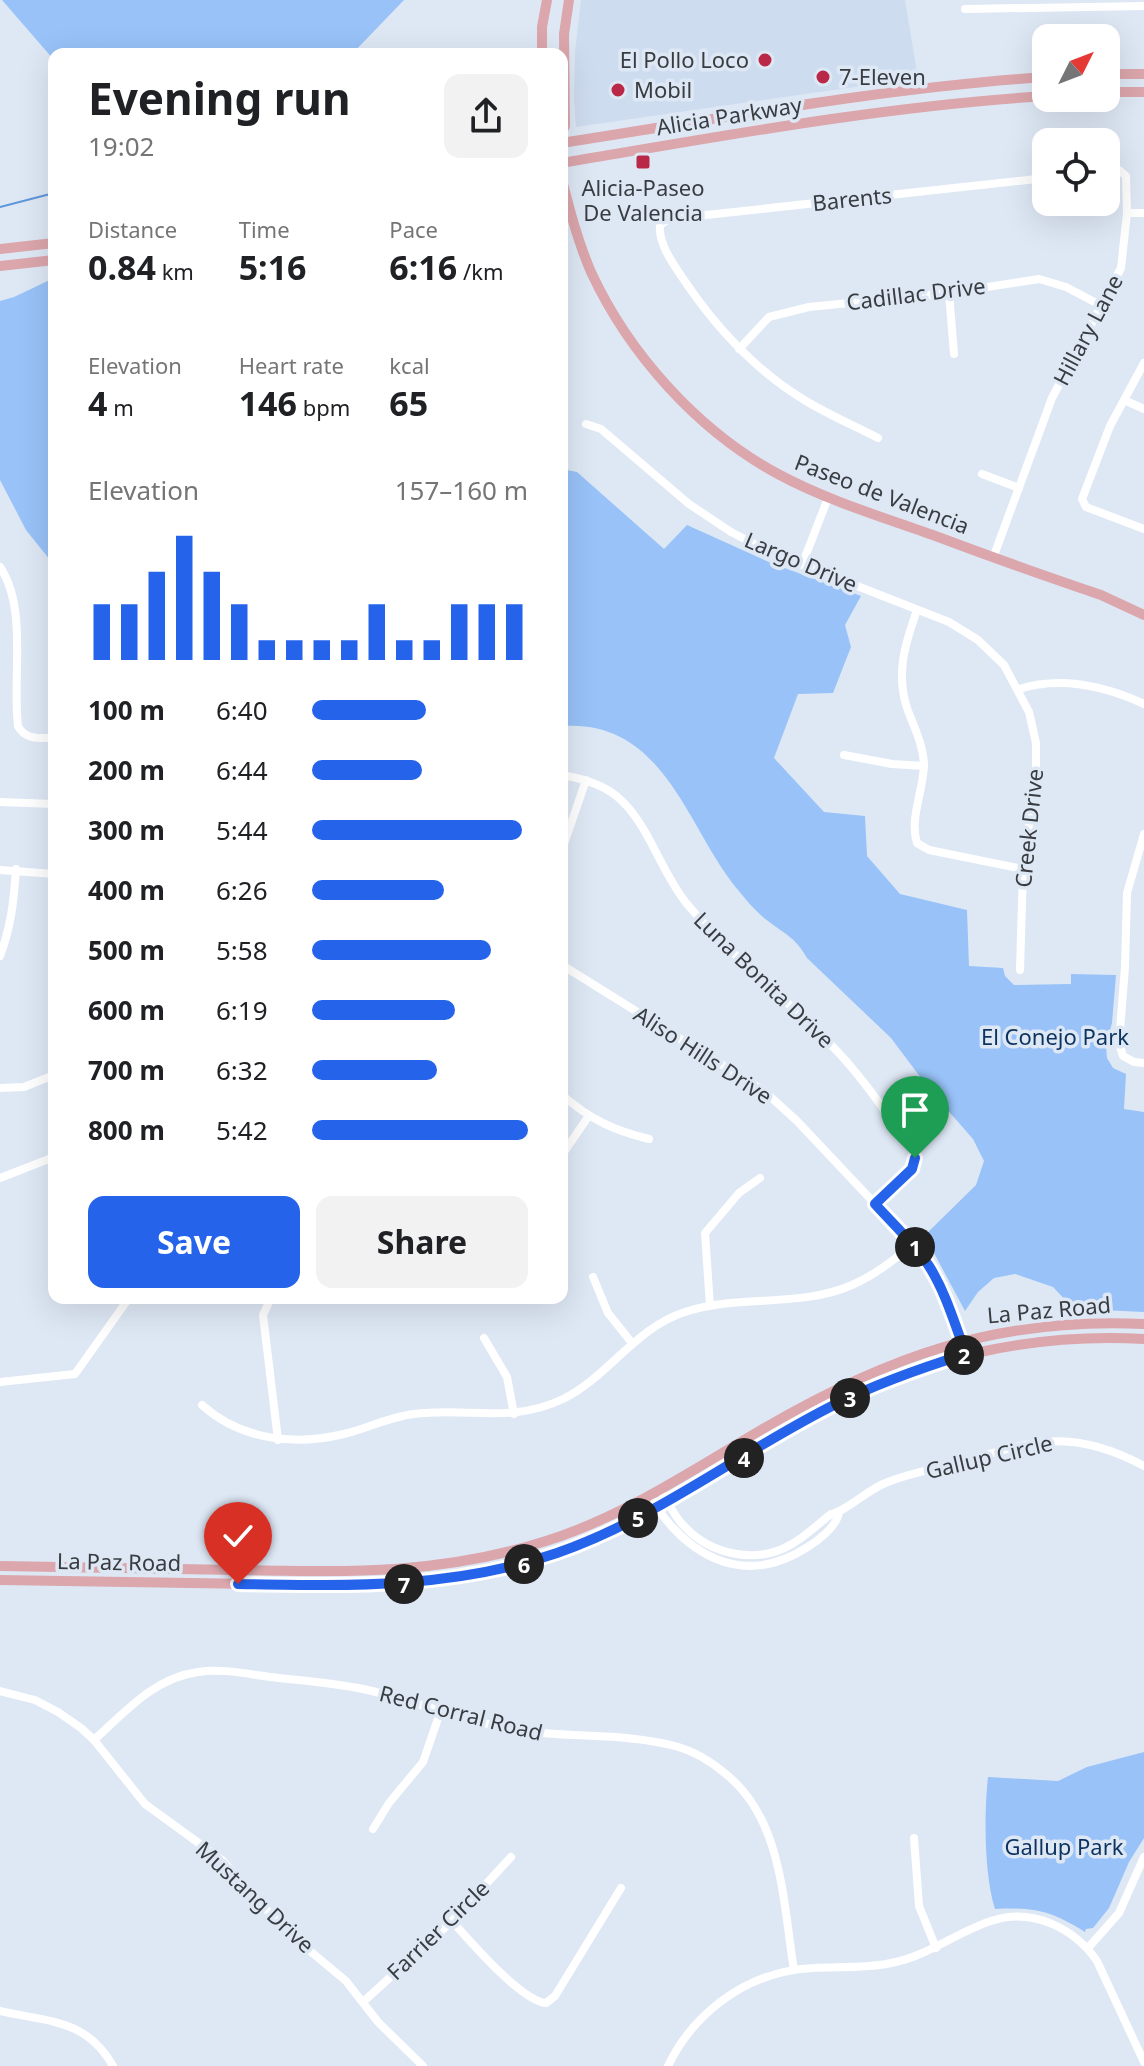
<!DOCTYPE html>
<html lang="en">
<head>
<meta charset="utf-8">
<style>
	body { margin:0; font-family:"Noto Sans",sans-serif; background:#f2f2f2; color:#202124; height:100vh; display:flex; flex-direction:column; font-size:30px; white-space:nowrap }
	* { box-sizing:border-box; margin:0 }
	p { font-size:26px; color:#757577 }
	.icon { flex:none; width:44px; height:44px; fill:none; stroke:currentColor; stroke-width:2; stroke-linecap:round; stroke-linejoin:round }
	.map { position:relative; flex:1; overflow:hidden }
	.details { position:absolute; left:48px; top:48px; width:520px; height:1256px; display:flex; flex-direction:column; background:#fff; border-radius:16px; box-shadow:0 8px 32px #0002 }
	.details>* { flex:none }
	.needle { width:52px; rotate:48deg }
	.buttons { position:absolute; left:1032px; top:24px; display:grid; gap:16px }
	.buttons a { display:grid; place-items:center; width:88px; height:88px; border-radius:16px; background:#fff; box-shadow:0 8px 32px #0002; font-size:40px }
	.pin { position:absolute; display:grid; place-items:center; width:68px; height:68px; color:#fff; margin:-82px -34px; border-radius:50% 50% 50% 0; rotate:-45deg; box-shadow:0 0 8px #0007 }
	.pin .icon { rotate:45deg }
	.km { position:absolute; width:40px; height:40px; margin:-20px; border-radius:50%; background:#222; color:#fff; font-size:22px; line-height:40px; text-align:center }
	.round { display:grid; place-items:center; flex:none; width:84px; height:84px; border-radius:16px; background:#f2f2f2 }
	.head { display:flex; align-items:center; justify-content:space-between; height:136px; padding:0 40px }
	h1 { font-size:44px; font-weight:700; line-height:60px }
	.metrics { display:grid; grid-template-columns:repeat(3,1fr); gap:12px; height:136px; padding:8px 40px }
	.metrics div { display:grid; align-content:center }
	.metrics b { font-size:34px; font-weight:700 }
	.metrics small { font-size:22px; font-weight:400 }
	.metrics p { font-size:22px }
	.chart { height:224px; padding:16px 40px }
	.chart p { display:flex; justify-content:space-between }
	.chart svg { width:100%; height:144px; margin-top:8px; stroke:#2563eb; stroke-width:6 }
	.button { display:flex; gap:16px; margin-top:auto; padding:16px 40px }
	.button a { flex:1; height:92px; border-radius:16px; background:#2563eb; color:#fff; font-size:32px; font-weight:700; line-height:92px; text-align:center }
	.button a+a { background:#f2f2f2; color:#202124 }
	ul { padding:0 40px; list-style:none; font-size:26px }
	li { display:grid; grid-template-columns:128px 96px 1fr; align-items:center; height:60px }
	li i { height:20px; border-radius:10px; background:#2563eb }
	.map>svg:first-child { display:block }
	.built { fill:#cedcef }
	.green { fill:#98c2f8 }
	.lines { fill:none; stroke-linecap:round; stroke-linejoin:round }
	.stream { stroke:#5e96db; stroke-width:2 }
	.minor { stroke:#fff; stroke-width:8 }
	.major { stroke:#dba6ac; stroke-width:10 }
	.route-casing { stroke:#fff; stroke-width:16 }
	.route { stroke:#2563eb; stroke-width:10 }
	.poi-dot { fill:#b92847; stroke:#dee8f5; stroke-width:3 }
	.labels { text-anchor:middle; stroke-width:7; stroke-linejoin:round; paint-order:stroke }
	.poi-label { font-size:22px; fill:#393d42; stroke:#dee8f5; text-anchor:start }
	.street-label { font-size:22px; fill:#393d42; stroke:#dee8f5 }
	.park-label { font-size:22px; fill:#0c335f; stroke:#dee8f5 }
</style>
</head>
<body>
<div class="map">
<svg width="1144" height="2066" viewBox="0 0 1144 2066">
	<rect width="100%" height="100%" fill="#dee8f5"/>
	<!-- built -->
	<path class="built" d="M581,0H905L918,78L576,127L574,101L575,51Z"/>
	<!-- green -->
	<g class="green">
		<path d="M2,0H404L352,54H105L101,47L102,54H54V60Z"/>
		<path d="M54,278V565L26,530L0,480V301L14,297Z"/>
		<path d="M562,469L577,472L664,549L687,525L771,563L861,596L845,625L851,647L833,693L798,694L774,758L824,812L865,816L867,856L900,894L967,910L969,966L1003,968L1005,976L1014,985L1071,984V974L1116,975L1112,1023L1106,1046L1107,1058L1113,1068L1126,1074L1124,1109L1144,1112V1312L1100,1310L1071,1306L1053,1287L1015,1274L994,1278L978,1292L965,1311L934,1253L921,1239L976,1185L984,1161L973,1139L930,1090L891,1038L807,958C795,937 786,935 768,921C757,913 747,901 738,890C686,827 665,719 562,726Z"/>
		<path d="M1144,1752V1838L1129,1862L1109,1908L1093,1928L1086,1929L1085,1932C1051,1911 1035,1907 995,1909C984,1874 984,1814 988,1777L1058,1781L1087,1767Z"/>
	</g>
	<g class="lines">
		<!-- stream -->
		<path class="stream" d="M0,207L54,193"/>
		<!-- minor -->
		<g class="minor">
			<path d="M965,9L1144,6"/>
			<path d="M1127,213H1144"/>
			<path d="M949,293L954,354"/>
			<path d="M739,349L769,317L809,307L949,293L1039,279L1066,287L1102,306"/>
			<path d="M1144,363L1110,426L1082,499L1086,507L1144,529"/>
			<path d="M1124,400L1144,409"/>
			<path d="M586,424L601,429L689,504L731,532L768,551L949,622L978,640L1004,665L1029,712L1036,743V771L1023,869L1020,970"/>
			<path d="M878,438C855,426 829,415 806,401C756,371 717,329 684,280C674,265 658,244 660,225L669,219L1046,178"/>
			<path d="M982,474L1019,488"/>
			<path d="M993,558L1052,398L1121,268L1127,213L1126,176L1119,170L1106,171"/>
			<path d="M802,565L828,498"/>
			<path d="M0,567C28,608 12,678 18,726C25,740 40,738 54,738"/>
			<path d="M917,610C905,644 895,675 908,711C915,729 923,745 924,764C924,789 909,819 917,843L929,850L1023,869"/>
			<path d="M1019,689C1061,676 1105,686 1144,704"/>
			<path d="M844,755L892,764L924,766"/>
			<path d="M562,775C584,779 606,785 622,801C650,828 662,874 687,904C732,957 787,999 835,1049C863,1078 886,1113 910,1145C924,1170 892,1188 875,1204"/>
			<path d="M0,802L54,804"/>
			<path d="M1144,834L1127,893L1125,967L1119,1043L1123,1056L1134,1062L1144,1063"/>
			<path d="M562,850L586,780"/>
			<path d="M0,870L54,874"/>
			<path d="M0,956C11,927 14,900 16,869"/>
			<path d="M562,965L764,1091L797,1121L913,1244C938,1279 952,1315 966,1354"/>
			<path d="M0,1088L24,1087L54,1075"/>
			<path d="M562,1095C590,1119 612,1130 649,1139"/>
			<path d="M562,1155L588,1117"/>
			<path d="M0,1178L54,1157"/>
			<path d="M593,1277L608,1313L632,1343"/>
			<path d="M275,1298L269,1302L263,1315L278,1440"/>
			<path d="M710,1306L705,1233L739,1193L760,1178"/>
			<path d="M484,1338L507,1377L514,1414"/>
			<path d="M0,1382L75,1374L129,1298"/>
			<path d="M202,1405C241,1440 294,1446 344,1434C368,1428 389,1417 414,1414C467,1407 511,1424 563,1399C609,1376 635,1328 685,1312C739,1294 800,1308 852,1285C875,1275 894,1260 913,1244"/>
			<path d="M660,1489C667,1501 674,1516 684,1526C711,1555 757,1565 792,1544C806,1536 818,1524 831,1514C844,1512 867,1491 883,1484C908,1473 935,1469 960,1462C1036,1441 1070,1427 1144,1466"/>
			<path d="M649,1495C684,1554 741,1589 806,1548C818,1541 836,1527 839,1513"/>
			<path d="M0,1691L35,1700L58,1712L81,1728L94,1740L145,1804L222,1860L285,1930L346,1981L378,2022L423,2066"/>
			<path d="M94,1740C126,1711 154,1678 198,1672C222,1668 247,1674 270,1677C304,1681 339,1683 372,1691C419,1703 465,1721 512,1729C566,1739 622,1732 675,1746C694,1751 712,1762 727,1775C783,1821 783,1904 794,1970"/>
			<path d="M373,1829L389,1803L423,1762L441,1710"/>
			<path d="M914,1838L919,1906L936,1948"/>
			<path d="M452,1921C469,1940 521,2001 546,2003L555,1996L621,1888"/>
			<path d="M1088,1948L1119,1913L1144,1857"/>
			<path d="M363,2002L452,1921L511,1857"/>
			<path d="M0,2011C47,2022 86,2018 113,2066"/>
			<path d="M668,2066C692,2016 739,1979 794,1970C826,1965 859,1970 891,1963C928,1956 957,1932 991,1921C1032,1907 1074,1928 1097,1961L1144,2062"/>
		</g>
		<!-- major -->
		<g class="major">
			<path d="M542,54V27L547,0"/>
			<path d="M1106,74H1144"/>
			<path d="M1106,92H1144"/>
			<path d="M562,132L565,126L564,34L569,0"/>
			<path d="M562,143C723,118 884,88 1046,77"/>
			<path d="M562,163C722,136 884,106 1046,96"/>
			<path d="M562,180C570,211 578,242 591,272C629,354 698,431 778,474C830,502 886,518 941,538C994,558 1048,577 1101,595L1144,615"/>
			<path d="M0,249L54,243"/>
			<path d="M0,266L54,260"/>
			<path d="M0,1566C79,1567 157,1569 236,1570C346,1572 440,1575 546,1541C623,1517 691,1471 761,1430C886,1357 996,1317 1144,1324"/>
			<path d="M0,1580C85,1581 169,1583 254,1584C347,1586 439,1590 529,1562C641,1528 732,1457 835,1405C930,1355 1037,1333 1144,1339"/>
		</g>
	</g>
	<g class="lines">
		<!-- route casing -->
		<g class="route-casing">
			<path id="route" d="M238,1584C347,1586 453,1589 557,1553C658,1518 741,1451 836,1404C878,1383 921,1368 966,1354C955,1325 946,1293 929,1266C914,1243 893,1224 875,1204L912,1169L915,1158"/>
		</g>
		<!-- route -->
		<use href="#route" class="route"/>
	</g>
	<!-- markers -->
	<g class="poi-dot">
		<circle cx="765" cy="60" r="8"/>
		<circle cx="823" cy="77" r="8"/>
		<circle cx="618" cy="90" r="8"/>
		<rect x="635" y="154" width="16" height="16" rx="4"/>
	</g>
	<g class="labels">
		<!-- poi labels -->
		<g class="poi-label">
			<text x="749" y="68" text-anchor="end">El Pollo Loco</text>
			<text x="839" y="85">7-Eleven</text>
			<text x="634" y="98">Mobil</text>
			<text x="643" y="196" text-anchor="middle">Alicia-Paseo<tspan x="643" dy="25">De Valencia</tspan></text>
		</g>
		<!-- street labels -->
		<g class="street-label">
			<text transform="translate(729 116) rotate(-9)" y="8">Alicia Parkway</text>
			<text transform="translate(852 199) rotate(-6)" y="8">Barents</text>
			<text transform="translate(916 294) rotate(-7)" y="8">Cadillac Drive</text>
			<text transform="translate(1088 330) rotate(-62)" y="8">Hillary Lane</text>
			<text transform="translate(882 494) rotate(21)" y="8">Paseo de Valencia</text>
			<text transform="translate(801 562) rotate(23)" y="8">Largo Drive</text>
			<text transform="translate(1029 828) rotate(-84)" y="8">Creek Drive</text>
			<text transform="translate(764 980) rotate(44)" y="8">Luna Bonita Drive</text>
			<text transform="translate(703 1055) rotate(33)" y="8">Aliso Hills Drive</text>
			<text transform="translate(1049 1310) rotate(-5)" y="8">La Paz Road</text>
			<text transform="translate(989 1457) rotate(-13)" y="8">Gallup Circle</text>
			<text transform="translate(119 1562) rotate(1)" y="8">La Paz Road</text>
			<text transform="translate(461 1713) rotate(14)" y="8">Red Corral Road</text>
			<text transform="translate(255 1897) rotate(43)" y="8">Mustang Drive</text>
			<text transform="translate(438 1930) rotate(-44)" y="8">Farrier Circle</text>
		</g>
		<!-- park labels -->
		<g class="park-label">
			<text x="1055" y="1045">El Conejo Park</text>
			<text x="1064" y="1855">Gallup Park</text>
		</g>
	</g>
</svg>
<div class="buttons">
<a><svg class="needle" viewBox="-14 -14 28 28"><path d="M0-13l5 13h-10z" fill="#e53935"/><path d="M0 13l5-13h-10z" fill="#757577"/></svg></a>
<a><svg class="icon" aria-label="locate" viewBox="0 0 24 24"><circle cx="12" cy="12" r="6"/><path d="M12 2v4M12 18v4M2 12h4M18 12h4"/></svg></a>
</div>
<div class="pin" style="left:915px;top:1158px;background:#1e9e55"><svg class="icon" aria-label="arrive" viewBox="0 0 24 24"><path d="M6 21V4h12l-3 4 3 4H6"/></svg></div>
<div class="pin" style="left:238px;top:1584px;background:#d93025"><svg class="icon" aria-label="check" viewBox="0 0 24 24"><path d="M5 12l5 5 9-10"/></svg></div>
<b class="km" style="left:915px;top:1247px">1</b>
<b class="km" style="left:964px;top:1355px">2</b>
<b class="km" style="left:850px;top:1398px">3</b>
<b class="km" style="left:744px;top:1458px">4</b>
<b class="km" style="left:638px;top:1518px">5</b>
<b class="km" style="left:524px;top:1564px">6</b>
<b class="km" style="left:404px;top:1584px">7</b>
<section class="details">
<div class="head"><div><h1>Evening run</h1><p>19:02</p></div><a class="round"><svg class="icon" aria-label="share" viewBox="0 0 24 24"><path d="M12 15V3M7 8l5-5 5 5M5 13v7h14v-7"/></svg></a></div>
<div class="metrics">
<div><p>Distance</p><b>0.84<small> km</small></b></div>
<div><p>Time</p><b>5:16</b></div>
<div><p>Pace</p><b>6:16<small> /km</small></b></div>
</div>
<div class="metrics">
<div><p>Elevation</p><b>4<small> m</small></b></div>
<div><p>Heart rate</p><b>146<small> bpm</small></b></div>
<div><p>kcal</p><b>65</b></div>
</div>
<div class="chart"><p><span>Elevation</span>157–160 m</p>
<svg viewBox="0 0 160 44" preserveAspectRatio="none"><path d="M5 44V27M15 44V27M25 44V17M35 44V6M45 44V17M55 44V27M65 44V38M75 44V38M85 44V38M95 44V38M105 44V27M115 44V38M125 44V38M135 44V27M145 44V27M155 44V27"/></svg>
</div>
<ul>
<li><b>100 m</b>6:40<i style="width:53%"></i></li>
<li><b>200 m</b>6:44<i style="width:51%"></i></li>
<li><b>300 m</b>5:44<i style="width:97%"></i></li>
<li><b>400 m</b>6:26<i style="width:61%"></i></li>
<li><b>500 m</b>5:58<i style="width:83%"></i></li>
<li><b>600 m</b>6:19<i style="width:66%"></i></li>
<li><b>700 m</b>6:32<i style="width:58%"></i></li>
<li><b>800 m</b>5:42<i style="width:100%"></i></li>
</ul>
<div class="button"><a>Save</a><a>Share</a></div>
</section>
</div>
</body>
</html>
